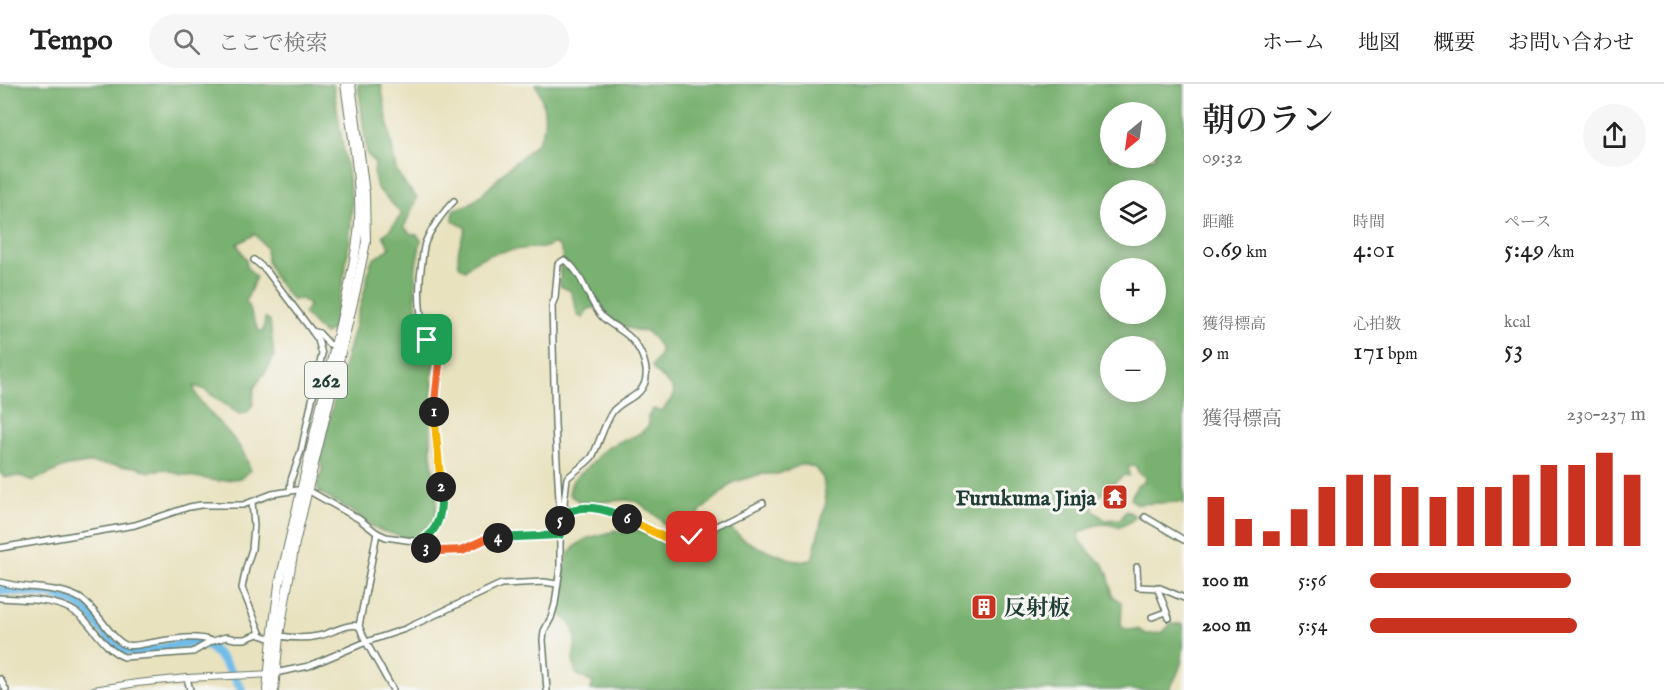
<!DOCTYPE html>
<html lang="ja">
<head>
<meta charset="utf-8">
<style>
	body { margin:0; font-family:"IM FELL English","Noto Serif JP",serif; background:#f6f6f6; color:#222; height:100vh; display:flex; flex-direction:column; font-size:22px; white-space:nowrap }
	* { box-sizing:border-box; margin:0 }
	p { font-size:20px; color:#767676 }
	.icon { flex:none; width:33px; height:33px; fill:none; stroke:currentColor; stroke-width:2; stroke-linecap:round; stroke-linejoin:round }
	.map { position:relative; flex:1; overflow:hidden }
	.side { display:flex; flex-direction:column; background:#fff; width:480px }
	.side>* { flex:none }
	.needle { width:39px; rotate:209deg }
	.tools { position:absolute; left:1100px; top:18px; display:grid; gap:12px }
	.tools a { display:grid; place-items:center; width:66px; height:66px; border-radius:50%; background:#fff; box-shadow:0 3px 15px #0003; font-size:30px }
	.pin { position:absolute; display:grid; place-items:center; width:51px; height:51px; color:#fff; margin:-26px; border-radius:12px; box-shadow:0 3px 9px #0006 }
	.km { position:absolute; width:30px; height:30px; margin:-15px; border-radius:50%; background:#222; color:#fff; font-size:16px; line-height:30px; text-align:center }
	.round { display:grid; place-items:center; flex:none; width:63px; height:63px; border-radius:32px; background:#f6f6f6 }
	.headline { display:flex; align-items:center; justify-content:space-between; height:102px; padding:0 18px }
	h1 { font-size:33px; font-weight:600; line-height:45px }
	.stats { display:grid; grid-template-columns:repeat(3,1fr); gap:9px; height:102px; padding:6px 18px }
	.stats div { display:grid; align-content:center }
	.stats b { font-size:26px; font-weight:600 }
	.stats small { font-size:16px; font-weight:400 }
	.stats p { font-size:16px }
	.chart { height:168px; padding:12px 18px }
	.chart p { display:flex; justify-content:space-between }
	.chart svg { width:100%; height:108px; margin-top:6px; stroke:#c8321e; stroke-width:6 }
	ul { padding:0 18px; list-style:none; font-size:20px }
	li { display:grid; grid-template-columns:96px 72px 1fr; align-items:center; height:45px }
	li i { height:15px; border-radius:8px; background:#c8321e }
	header { display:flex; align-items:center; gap:36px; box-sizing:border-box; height:84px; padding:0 30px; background:#fff; border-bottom:2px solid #e0e0e0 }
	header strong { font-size:28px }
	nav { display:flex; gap:33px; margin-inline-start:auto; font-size:21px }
	.search { width:420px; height:54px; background:#f6f6f6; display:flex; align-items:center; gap:15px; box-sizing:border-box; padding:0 21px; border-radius:33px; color:#767676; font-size:22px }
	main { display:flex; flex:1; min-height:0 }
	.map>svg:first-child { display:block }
	.forest { fill:#78b16f; stroke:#4c7752; stroke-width:1.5; fill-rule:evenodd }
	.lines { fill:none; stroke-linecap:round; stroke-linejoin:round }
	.river { stroke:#6fbce9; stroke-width:9 }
	.minor-casing { stroke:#667765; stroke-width:8 }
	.major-casing { stroke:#667765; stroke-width:8 }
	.highway-casing { stroke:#667765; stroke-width:10 }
	.minor { stroke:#fff; stroke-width:5 }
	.major { stroke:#fff; stroke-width:6 }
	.highway { stroke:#fff; stroke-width:8 }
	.split-1-casing { stroke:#fff; stroke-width:12 }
	.split-2-casing { stroke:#fff; stroke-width:12 }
	.split-3-casing { stroke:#fff; stroke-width:12 }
	.split-4-casing { stroke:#fff; stroke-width:12 }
	.split-5-casing { stroke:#fff; stroke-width:12 }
	.split-6-casing { stroke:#fff; stroke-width:12 }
	.split-7-casing { stroke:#fff; stroke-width:12 }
	.split-1 { stroke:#f0652b; stroke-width:8 }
	.split-2 { stroke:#f5b400; stroke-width:8 }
	.split-3 { stroke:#22a559; stroke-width:8 }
	.split-4 { stroke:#f0652b; stroke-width:8 }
	.split-5 { stroke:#22a559; stroke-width:8 }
	.split-6 { stroke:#22a559; stroke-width:8 }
	.split-7 { stroke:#f5b400; stroke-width:8 }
	.labels { text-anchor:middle; stroke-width:6; stroke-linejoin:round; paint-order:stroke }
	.shield { fill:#f6f6f2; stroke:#60746d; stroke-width:1.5 }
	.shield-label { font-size:21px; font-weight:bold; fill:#1f3d34 }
	.poi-label { font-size:22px; font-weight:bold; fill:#1f3d34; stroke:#f6f6f2; text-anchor:end }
</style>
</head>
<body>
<header>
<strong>Tempo</strong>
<div class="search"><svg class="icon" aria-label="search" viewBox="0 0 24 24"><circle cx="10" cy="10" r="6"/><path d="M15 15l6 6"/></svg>ここで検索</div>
<nav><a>ホーム</a><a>地図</a><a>概要</a><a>お問い合わせ</a></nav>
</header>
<main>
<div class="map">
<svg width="1184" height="606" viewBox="0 0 1184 606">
	<rect width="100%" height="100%" fill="#f6f6f2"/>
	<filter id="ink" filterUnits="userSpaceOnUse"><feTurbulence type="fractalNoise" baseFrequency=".0167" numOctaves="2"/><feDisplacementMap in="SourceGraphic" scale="12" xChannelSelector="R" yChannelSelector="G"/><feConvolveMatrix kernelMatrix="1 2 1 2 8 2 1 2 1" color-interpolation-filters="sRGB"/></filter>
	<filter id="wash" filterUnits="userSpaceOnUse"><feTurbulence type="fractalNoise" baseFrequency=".008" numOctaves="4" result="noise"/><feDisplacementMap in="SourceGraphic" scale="24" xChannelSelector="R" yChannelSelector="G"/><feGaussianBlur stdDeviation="1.35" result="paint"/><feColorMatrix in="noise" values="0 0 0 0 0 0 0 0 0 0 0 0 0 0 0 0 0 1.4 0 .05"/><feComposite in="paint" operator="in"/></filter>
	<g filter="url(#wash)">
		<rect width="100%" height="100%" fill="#e9e2bf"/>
		<!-- forest -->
		<g class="forest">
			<path d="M0,0H333L352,118L350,153L344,193L332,246L324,250L304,230L309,221L301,215L292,216L274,193L267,177L266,164L255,150L237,160L246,175L247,183L256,193L246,217L258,246L263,248L265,234L270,237L274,273L268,284L254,304L253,320L247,329L239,330L203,305L194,302C195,313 204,322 211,330C226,347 246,364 250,387L241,394L218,397L178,390L164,385L150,388L137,383L89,379L67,382L33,397L20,392L4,393L0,389Z"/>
			<path d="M358,0H381L396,86L404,99L417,114L404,143L411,150L417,151L421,156L416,182L415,212L417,225L421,240L435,269L436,277L432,293L433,301L431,320V369L437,412L436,432L432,444L423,453L409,454L385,448L375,444L349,425L319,408L317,400L322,386L321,375L331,328L365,205L370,181L372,176L390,164L383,151L388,148L402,130L377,104L374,91L375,79L367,70Z"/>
			<path d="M535,0H1184V420L1181,418L1138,420L1130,415L1137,402L1144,398L1145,393L1139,389L1135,382L1128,383L1129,392L1124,391L1106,405L1092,420L1093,426L1105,436L1120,435L1126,427L1133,430L1135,434C1113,451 1117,437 1097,441C1091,442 1084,447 1079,450V456L1094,473L1103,480L1108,490L1113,512L1122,519L1121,542L1127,546L1138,545L1146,550L1162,549L1171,540H1183C1184,570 1184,581 1169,606H591L593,599L576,590L573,576L576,554L571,540L559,529C560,517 563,507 564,496C566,475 564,469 584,456C595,450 602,453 615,446L625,449L635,445C655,455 675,467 698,456C707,451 717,444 728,442L743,455L758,463L796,477L812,476L826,418L823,394L815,384L803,380L778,390H761L734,398L702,426L689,441L677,447L668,444L660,435L638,418L627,416L583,419L573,414L569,410C572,392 575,395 587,384C593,379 598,371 604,366C618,355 637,356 649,341L648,333L653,325L662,327L674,311L673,304L653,285L652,282C666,266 660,260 646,247C624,247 613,236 597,223L588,225L583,234L578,232C576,226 573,210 570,207C567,204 563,204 560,202V183L563,173L560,163L553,159C544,167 533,163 522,165C502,167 478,171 465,186L459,181C456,167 461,157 466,144L453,136V126C457,123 460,124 465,122C469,120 474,117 477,114C488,107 497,95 507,85C528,66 548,59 544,26C542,16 541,8 535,0ZM1110,28H1155V74H1110ZM1110,106H1155V152H1110ZM1110,184H1155V230H1110ZM1110,262H1155V308H1110Z"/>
		</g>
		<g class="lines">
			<!-- river -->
			<path class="river" d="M0,506C27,509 63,507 84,525C98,536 109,562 126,567C137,570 148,566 158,565C171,562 187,557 200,559C217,562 233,592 242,606"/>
		</g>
	</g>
	<g filter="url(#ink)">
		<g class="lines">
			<!-- minor casing -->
			<g class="minor-casing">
				<g id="minor">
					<path d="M254,176L266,186L312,247L318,256L322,270L301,367L291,396L290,407"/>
					<path d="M312,247L319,249L329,260L338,263"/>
					<path d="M313,409L359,435L377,449L386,453L413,457L432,467L462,466L486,455L559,451"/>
					<path d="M252,418L254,442L252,465L246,484L242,504L261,551"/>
					<path d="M565,429L574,425L598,424L610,427L668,455L680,457L692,454L763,419"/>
					<path d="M1145,433L1184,456"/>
					<path d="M377,449L359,542L366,558L393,606"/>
					<path d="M418,459L430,451L438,440L441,418L433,335L439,280C437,268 429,262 425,251C418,226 418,203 422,177C423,171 423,165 425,159C430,146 444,127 454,117"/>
					<path d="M0,464L135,441L189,423L201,421H243L272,410L297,406"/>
					<path d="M1137,483L1138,503L1160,504L1184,514"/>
					<path d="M0,498C26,506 57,501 81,515C97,525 111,556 126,561C133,563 142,560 149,559C168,556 193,550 212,557"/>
					<path d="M1157,503L1169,534"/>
					<path d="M0,514C27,516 64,514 84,535C97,548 106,566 124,573L193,568L210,558L226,553L235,555H245L258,550L272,555"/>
					<path d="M1152,533L1166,528"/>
					<path d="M279,552C292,554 305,555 318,552C331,550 345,539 359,542"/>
					<path d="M275,589L309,582L366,558L405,545L501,500L544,498L557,500"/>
					<path d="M187,594L190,606"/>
					<path d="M0,595L6,606"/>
					<path d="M547,606L543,556L544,547L551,534L555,520L560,484V434L555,340L552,221L555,214L558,180L564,176C580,184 588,215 599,229C608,242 625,245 634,258C644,271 653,294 639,308C631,315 620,319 613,327C605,338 599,360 592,373L587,378L567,394L564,419L566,428"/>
				</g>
			</g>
			<!-- major casing -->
			<g class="major-casing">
				<path id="major" d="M94,606L137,599L187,594L272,590"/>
			</g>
			<!-- highway casing -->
			<g class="highway-casing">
				<g id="highway">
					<path d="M267,606L272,555L279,501L349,202C353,181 358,160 359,138C361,92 351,45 345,0"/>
					<path d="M274,606L279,552L295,459L356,206L366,158L365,110L351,0"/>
				</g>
			</g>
			<!-- minor -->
			<use href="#minor" class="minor"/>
			<!-- major -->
			<use href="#major" class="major"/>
			<!-- highway -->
			<use href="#highway" class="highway"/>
		</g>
	</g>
	<g class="lines" filter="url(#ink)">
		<!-- split-1 casing -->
		<g class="split-1-casing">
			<path id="split-1" d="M427,256L438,272L439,280L434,328"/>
		</g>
		<!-- split-2 casing -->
		<g class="split-2-casing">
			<path id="split-2" d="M434,328L441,403"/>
		</g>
		<!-- split-3 casing -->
		<g class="split-3-casing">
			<path id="split-3" d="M426,464L418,459C441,448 442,425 441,403"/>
		</g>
		<!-- split-4 casing -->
		<g class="split-4-casing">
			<path id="split-4" d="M426,464L432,467H440L462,466L486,455L498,454"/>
		</g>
		<!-- split-5 casing -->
		<g class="split-5-casing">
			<path id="split-5" d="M498,454L560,451V437"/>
		</g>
		<!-- split-6 casing -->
		<g class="split-6-casing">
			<path id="split-6" d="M560,437V434C578,416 607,425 627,435"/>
		</g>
		<!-- split-7 casing -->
		<g class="split-7-casing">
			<path id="split-7" d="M627,435L668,455L680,457L692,453"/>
		</g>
		<!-- split-1 -->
		<use href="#split-1" class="split-1"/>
		<!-- split-2 -->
		<use href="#split-2" class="split-2"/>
		<!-- split-3 -->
		<use href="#split-3" class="split-3"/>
		<!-- split-4 -->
		<use href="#split-4" class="split-4"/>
		<!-- split-5 -->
		<use href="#split-5" class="split-5"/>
		<!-- split-6 -->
		<use href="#split-6" class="split-6"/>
		<!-- split-7 -->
		<use href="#split-7" class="split-7"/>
	</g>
	<!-- icons -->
	<defs>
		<g id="temple-square" transform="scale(1.35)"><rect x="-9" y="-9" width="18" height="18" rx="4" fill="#c8321e" stroke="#f6f6f2"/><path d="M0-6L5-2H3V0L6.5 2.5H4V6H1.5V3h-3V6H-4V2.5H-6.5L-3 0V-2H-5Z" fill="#fff"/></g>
		<g id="building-square" transform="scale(1.35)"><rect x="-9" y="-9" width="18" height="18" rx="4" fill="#c8321e" stroke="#f6f6f2"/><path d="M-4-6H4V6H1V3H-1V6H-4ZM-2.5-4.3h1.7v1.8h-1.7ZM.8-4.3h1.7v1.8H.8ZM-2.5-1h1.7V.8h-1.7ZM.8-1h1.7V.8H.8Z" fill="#fff"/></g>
	</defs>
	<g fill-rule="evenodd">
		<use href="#temple-square" x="1115" y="413"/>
		<use href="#building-square" x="984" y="523"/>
	</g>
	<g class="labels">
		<!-- shield labels -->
		<rect class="shield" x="305" y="278" width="42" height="36" rx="4.5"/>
		<g class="shield-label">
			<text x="326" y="303">262</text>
		</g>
		<!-- poi labels -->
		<g class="poi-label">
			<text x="1096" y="421">Furukuma Jinja</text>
			<text x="1004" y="531" text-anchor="start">反射板</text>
		</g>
	</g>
</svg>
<div class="tools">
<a><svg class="needle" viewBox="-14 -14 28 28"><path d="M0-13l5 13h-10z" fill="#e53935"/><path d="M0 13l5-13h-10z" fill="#767676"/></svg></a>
<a><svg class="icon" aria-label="layers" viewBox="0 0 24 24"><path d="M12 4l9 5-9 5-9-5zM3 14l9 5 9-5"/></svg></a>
<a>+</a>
<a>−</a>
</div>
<div class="pin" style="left:427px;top:256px;background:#1e9e55"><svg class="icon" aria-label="arrive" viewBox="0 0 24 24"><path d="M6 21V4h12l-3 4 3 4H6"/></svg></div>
<div class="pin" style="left:692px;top:453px;background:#d93025"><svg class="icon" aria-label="check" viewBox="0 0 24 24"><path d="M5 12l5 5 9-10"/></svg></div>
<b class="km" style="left:434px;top:328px">1</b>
<b class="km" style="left:441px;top:403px">2</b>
<b class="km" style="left:426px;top:464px">3</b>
<b class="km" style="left:498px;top:454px">4</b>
<b class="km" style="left:560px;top:437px">5</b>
<b class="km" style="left:627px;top:435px">6</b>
</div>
<section class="side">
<div class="headline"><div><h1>朝のラン</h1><p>09:32</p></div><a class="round"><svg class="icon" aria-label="share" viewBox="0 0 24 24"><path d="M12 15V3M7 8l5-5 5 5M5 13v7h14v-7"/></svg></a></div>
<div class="stats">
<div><p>距離</p><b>0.69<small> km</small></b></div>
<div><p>時間</p><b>4:01</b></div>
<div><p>ペース</p><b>5:49<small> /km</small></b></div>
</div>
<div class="stats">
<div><p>獲得標高</p><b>9<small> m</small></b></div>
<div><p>心拍数</p><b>171<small> bpm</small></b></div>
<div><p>kcal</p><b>53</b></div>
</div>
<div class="chart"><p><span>獲得標高</span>230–237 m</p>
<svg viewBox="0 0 160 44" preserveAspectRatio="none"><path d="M5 44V24M15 44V33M25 44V38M35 44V29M45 44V20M55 44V15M65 44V15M75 44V20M85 44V24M95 44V20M105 44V20M115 44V15M125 44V11M135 44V11M145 44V6M155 44V15"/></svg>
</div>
<ul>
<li><b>100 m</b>5:56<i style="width:73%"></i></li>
<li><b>200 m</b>5:54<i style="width:75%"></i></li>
</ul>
</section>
</main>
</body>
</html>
